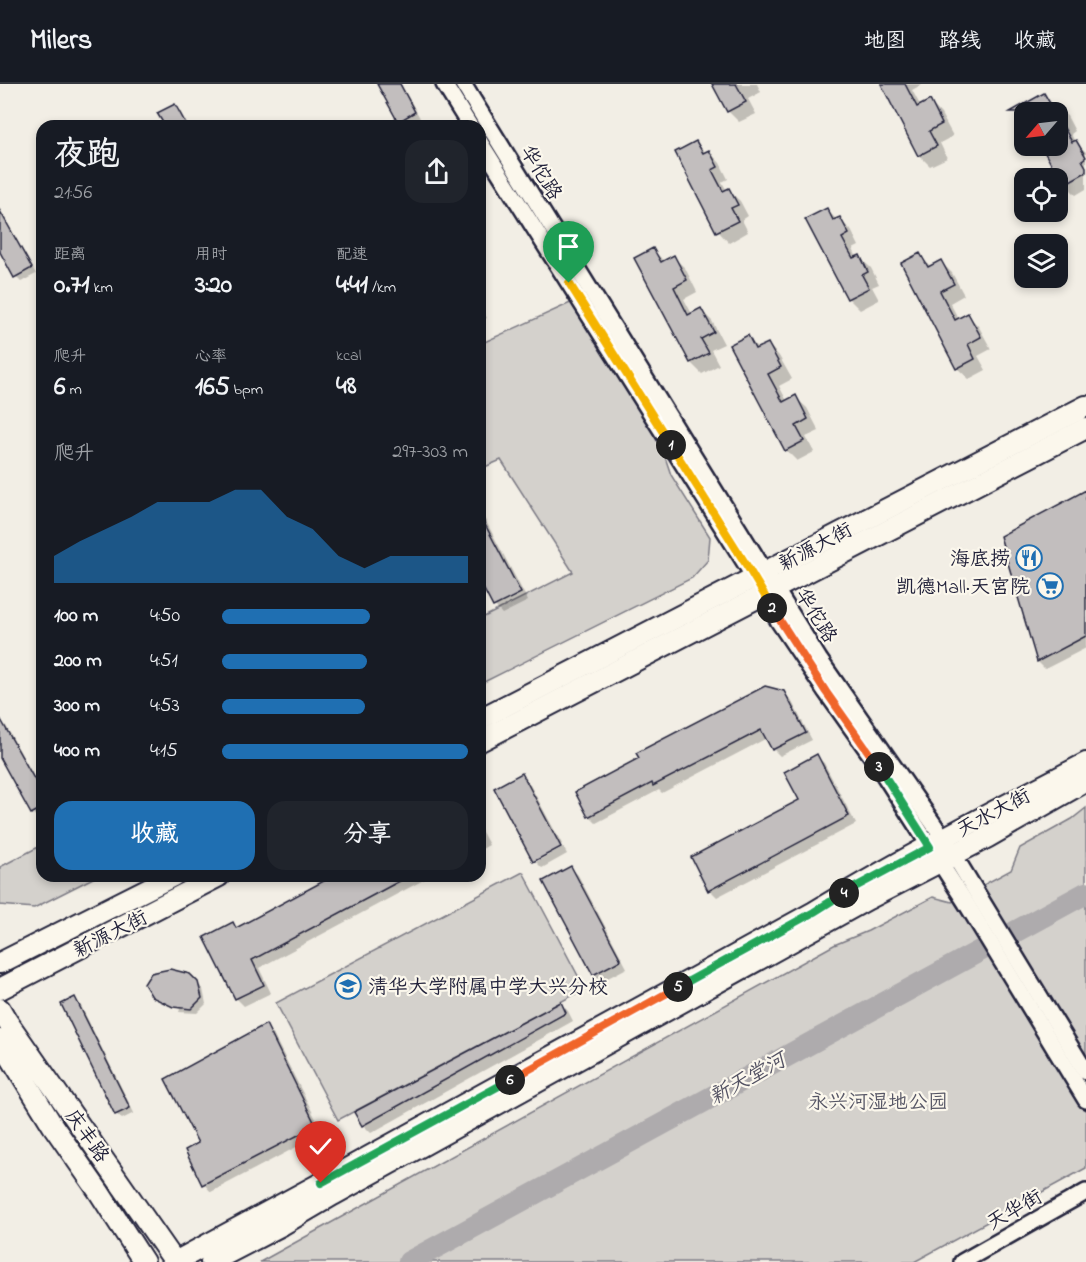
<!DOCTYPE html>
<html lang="zh">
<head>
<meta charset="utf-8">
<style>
	body { margin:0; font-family:"Indie Flower","LXGW WenKai TC",sans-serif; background:#20242c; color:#f1f3f6; height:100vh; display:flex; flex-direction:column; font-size:22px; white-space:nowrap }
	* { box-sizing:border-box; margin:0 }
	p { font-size:20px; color:#9ea1a6 }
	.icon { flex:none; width:33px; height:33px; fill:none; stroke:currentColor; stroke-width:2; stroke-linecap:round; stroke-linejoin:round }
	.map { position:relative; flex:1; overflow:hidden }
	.sheet { position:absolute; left:36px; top:36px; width:450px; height:762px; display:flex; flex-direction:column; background:#171b24; border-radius:18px; box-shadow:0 3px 9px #0003 }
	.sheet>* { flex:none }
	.needle { width:39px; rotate:242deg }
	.buttons { position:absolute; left:1014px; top:18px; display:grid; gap:12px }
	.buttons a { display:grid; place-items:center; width:54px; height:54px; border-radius:12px; background:#171b24; box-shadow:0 3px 9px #0003; font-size:30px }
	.pin { position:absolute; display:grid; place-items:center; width:51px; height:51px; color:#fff; margin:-62px -26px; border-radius:50% 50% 50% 0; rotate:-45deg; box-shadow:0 0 6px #0007 }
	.pin .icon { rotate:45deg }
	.km { position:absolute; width:30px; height:30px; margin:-15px; border-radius:50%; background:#222; color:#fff; font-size:16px; line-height:30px; text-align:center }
	.round { display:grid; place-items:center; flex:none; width:63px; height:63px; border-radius:18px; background:#20242c }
	.head { display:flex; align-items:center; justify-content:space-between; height:102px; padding:0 18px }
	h1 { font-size:33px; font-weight:700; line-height:45px }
	.figures { display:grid; grid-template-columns:repeat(3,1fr); gap:9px; height:102px; padding:6px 18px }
	.figures div { display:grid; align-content:center }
	.figures b { font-size:26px; font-weight:700 }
	.figures small { font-size:16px; font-weight:400 }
	.figures p { font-size:16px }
	.chart { height:168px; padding:12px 18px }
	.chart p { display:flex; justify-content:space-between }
	.chart svg { width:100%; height:108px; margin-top:6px; fill:#1f6fb2; opacity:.7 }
	.primary-button { display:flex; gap:12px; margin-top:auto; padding:12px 18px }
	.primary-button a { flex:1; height:69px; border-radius:18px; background:#1f6fb2; color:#fff; font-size:24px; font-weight:700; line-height:69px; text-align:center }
	.primary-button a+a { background:#20242c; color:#f1f3f6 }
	ul { padding:0 18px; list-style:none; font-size:20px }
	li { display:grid; grid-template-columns:96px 72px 1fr; align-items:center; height:45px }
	li i { height:15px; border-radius:8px; background:#1f6fb2 }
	header { display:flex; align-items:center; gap:36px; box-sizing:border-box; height:84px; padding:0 30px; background:#171b24; border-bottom:2px solid #363941 }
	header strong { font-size:28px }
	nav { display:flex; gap:33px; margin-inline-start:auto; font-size:21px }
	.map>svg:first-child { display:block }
	.green { fill:#d4d1cc; stroke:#7b7a84; stroke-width:1.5 }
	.shadow { fill:#0003 }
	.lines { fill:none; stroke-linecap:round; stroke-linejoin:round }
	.river { stroke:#aeabad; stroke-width:22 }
	.building { fill:#c2bebe; stroke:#22223b; stroke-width:1.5 }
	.minor-casing { stroke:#22223b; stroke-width:20 }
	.major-casing { stroke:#22223b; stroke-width:24 }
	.minor { stroke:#fbf7ec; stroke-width:15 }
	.major { stroke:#fbf7ec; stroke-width:20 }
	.split-1-casing { stroke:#fff; stroke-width:12 }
	.split-2-casing { stroke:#fff; stroke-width:12 }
	.split-3-casing { stroke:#fff; stroke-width:12 }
	.split-4-casing { stroke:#fff; stroke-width:12 }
	.split-5-casing { stroke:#fff; stroke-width:12 }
	.split-6-casing { stroke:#fff; stroke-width:12 }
	.split-7-casing { stroke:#fff; stroke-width:12 }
	.split-1 { stroke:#f5b400; stroke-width:8 }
	.split-2 { stroke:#f5b400; stroke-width:8 }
	.split-3 { stroke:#f0652b; stroke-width:8 }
	.split-4 { stroke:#22a559; stroke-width:8 }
	.split-5 { stroke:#22a559; stroke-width:8 }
	.split-6 { stroke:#f0652b; stroke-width:8 }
	.split-7 { stroke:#22a559; stroke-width:8 }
	.labels { text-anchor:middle; stroke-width:4.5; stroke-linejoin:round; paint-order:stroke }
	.street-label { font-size:20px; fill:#22223b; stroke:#fbf7ec }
	.poi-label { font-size:20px; fill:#22223b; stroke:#fbf7ec; text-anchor:end }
	.park-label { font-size:20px; fill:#575766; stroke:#fbf7ec }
	.water-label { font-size:21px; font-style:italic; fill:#535263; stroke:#fbf7ec }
</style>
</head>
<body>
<header>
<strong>Milers</strong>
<nav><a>地图</a><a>路线</a><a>收藏</a></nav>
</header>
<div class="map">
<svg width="1086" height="1178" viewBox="0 0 1086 1178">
	<rect width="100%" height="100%" fill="#f2eee5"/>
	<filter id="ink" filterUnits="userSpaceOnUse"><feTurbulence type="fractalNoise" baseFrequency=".0167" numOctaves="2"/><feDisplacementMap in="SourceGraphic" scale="12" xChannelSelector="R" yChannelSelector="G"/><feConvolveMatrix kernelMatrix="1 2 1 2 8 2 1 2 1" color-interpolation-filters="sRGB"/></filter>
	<g filter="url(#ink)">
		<!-- green -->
		<g class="green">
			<path d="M577,216L651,331L671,391L710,453L708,476L692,494L480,600V535L573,488L501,376L480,385V260Z"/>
			<path d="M1086,724V1084L914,1178H260L834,861L868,847L933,813L952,818L1011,786L1020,764L1072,735Z"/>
			<path d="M42,761V792H97L34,824L0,821V783Z"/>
			<path d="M523,788L585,905L338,1036L276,919Z"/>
		</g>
		<!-- shadow -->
		<g class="shadow">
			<path d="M379,0H401L420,34L404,42L399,37Z"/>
			<path d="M714,0H757L761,8L748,15L756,30L739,38L728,27Z"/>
			<path d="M882,0H923L912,6L921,23L930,18L941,30L953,52L940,59L947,74L930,82L919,71Z"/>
			<path d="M1043,11L1067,32L1075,47L1071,50L1075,58L1086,68V105L1076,111L1065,100L1043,62H1058V28L1024,29L1021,24Z"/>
			<path d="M175,22L180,27L188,42H166Z"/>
			<path d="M696,59L706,69L709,67L720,79L728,95L722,98L727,107L728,106L740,117L748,132L742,136L748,148L729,159L718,147Z"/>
			<path d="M0,125L36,190L21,198L16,193L0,165Z"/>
			<path d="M827,126L837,136L839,135L851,146L859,162L853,165L857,174L859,173L871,184L879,200L872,203L879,216L860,226L848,214Z"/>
			<path d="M653,166L665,178L673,173L685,184L697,208L684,215L692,230L701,226L712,237L724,260L711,266L719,281L702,290L691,279L636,174Z"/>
			<path d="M920,171L931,183L941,178L952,189L964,211L950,219L959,236L968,231L979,243L991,265L978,272L986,286L969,295L957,284Z"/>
			<path d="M480,222L487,234L480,238Z"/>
			<path d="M747,253L759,265L768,260L779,272L792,295L779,302L787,317L795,313L807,324L819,347L806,353L814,368L797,377L786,366Z"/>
			<path d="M1086,408V564L1045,585L1038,578L1001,452Z"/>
			<path d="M480,426L528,517L502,530L495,522L480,495Z"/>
			<path d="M783,608L791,616L812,656L780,672L773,665L767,654L662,709L659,706L596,739L589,732Z"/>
			<path d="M0,637L6,642L42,707V732L38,734L32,729L0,671Z"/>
			<path d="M816,672L824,679L856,740L717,813L710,806L801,717Z"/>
			<path d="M521,691L529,699L562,760L535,775V777L496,705Z"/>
			<path d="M480,744L489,761L480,766Z"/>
			<path d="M563,763L567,770L542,784L536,778Z"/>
			<path d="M571,784L578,791L627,884L602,897L594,890Z"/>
			<path d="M336,792H431L259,884L271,909L244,922L236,914L206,853L233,840L238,845Z"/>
			<path d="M189,891L203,905L206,920L197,929L179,928L180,925L154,912Z"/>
			<path d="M75,915L80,920L134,1029L122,1035L116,1030Z"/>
			<path d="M561,920L568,927L573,937L371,1049L363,1041Z"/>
			<path d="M265,942L273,950L323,1049L211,1108L204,1100L200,1060Z"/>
		</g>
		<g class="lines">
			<!-- river -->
			<path class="river" d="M409,1178L1086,809"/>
		</g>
		<!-- building -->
		<g class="building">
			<path d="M377,0H400L415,28L398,38Z"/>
			<path d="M712,0H736L746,18L727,28Z"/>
			<path d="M881,0H905L917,23L930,16L942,40L929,47L937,62L918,72Z"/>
			<path d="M1044,9L1055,28H1010Z"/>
			<path d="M175,20L187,42H165L157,29Z"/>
			<path d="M1058,33L1072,58L1076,56L1086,73L1082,76L1086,83V88L1063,101L1041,62H1058Z"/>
			<path d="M696,57L703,69L709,66L718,83L712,86L723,107L729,104L738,121L731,124L738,137L716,148L675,68Z"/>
			<path d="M827,124L833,136L840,133L849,150L842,154L853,174L860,171L868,188L862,191L869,204L847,215L805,135Z"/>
			<path d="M0,127L32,184L14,194L0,168Z"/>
			<path d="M653,164L661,178L674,171L687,196L674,203L688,231L701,224L714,248L701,255L709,269L690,279L634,174Z"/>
			<path d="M920,169L928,183L941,176L954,200L940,207L955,236L968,229L981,253L968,260L975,275L956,285L901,179Z"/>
			<path d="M748,251L755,265L768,259L781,283L768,290L783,318L796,311L808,335L796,342L804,357L785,367L729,261Z"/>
			<path d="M1086,406V552L1037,578L1000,452Z"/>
			<path d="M480,431L521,509L493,523L480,498Z"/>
			<path d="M765,602L784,607L806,649L772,666L761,646L653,702L652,699L588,733L575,708L639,674L636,669Z"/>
			<path d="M0,634L42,709V724L31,730L0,674Z"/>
			<path d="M817,670L849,732L708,807L691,773L799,716L784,688Z"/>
			<path d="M522,689L561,763L533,778L494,704Z"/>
			<path d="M571,782L621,876L593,891L543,797Z"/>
			<path d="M333,792H409L252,876L264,901L235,915L204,853L233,838L236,844Z"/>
			<path d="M170,885L190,890L198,898L202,914L191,925L173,923L152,913L144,900L151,889Z"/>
			<path d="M75,913L130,1024L115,1031L61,920Z"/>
			<path d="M561,918L566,929L362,1042L354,1028Z"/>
			<path d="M266,940L316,1042L202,1101L185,1066L198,1059L165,995Z"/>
		</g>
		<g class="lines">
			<!-- minor casing -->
			<g class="minor-casing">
				<g id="minor">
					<path d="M444,0L470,42"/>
					<path d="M463,0L819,575L944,755L1086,988"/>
					<path d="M480,58L747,482L779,538L826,608L875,677L966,819L1086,1016"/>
					<path d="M962,1178L1086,1108"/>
				</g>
			</g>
			<!-- major casing -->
			<g class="major-casing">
				<g id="major">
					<path d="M480,635L1086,322"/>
					<path d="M480,657L1086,344"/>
					<path d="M0,879L173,792"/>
					<path d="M0,905L219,792"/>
					<path d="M0,925L7,937L175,1178"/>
					<path d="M0,956L53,1042L99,1108L144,1178"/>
					<path d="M175,1178L321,1099L814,828C902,774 995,727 1086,679"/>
					<path d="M211,1178L282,1141L333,1111L868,815L988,753L1086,697"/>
				</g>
			</g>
			<!-- minor -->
			<use href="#minor" class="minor"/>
			<!-- major -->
			<use href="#major" class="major"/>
		</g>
	</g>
	<g class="lines" filter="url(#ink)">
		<!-- split-1 casing -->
		<g class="split-1-casing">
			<path id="split-1" d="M569,199L671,361"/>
		</g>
		<!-- split-2 casing -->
		<g class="split-2-casing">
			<path id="split-2" d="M671,361L747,482L772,524"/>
		</g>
		<!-- split-3 casing -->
		<g class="split-3-casing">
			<path id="split-3" d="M772,524L826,608L879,683"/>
		</g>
		<!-- split-4 casing -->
		<g class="split-4-casing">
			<path id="split-4" d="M844,809L930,763L879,683"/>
		</g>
		<!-- split-5 casing -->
		<g class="split-5-casing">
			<path id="split-5" d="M678,903L814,828L844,809"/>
		</g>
		<!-- split-6 casing -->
		<g class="split-6-casing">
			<path id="split-6" d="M510,996L678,903"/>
		</g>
		<!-- split-7 casing -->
		<g class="split-7-casing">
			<path id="split-7" d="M321,1099L510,996"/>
		</g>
		<!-- split-1 -->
		<use href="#split-1" class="split-1"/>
		<!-- split-2 -->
		<use href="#split-2" class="split-2"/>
		<!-- split-3 -->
		<use href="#split-3" class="split-3"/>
		<!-- split-4 -->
		<use href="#split-4" class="split-4"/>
		<!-- split-5 -->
		<use href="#split-5" class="split-5"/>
		<!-- split-6 -->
		<use href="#split-6" class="split-6"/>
		<!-- split-7 -->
		<use href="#split-7" class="split-7"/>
	</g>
	<!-- icons -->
	<defs>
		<g id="restaurant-ring" transform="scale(1.35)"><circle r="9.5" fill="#fbf7ec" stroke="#1f6fb2" stroke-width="1.5"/><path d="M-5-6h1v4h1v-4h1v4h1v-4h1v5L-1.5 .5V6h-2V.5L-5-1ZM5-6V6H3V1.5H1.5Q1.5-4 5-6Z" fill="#1f6fb2"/></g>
		<g id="supermarket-ring" transform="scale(1.35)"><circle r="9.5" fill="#fbf7ec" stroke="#1f6fb2" stroke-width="1.5"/><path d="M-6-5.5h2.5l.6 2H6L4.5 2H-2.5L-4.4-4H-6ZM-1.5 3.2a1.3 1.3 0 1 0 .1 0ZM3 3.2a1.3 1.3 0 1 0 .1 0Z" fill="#1f6fb2"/></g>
		<g id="school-ring" transform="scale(1.35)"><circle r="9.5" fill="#fbf7ec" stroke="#1f6fb2" stroke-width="1.5"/><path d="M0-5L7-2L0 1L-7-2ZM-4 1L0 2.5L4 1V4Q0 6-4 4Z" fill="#1f6fb2"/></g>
	</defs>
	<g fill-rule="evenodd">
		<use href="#restaurant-ring" x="1029" y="474"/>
		<use href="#supermarket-ring" x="1050" y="502"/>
		<use href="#school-ring" x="348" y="902"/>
	</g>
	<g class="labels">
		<!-- street labels -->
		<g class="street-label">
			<text transform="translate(542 88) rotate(58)" y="7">华佗路</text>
			<text transform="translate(815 462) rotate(-28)" y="7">新源大街</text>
			<text transform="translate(817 531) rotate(58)" y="7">华佗路</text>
			<text transform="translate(993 728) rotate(-28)" y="7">天水大街</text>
			<text transform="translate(110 849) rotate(-27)" y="7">新源大街</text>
			<text transform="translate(88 1051) rotate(55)" y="7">庆丰路</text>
			<text transform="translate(1014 1125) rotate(-30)" y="7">天华街</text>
		</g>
		<!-- poi labels -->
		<g class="poi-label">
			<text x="1010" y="481">海底捞</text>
			<text x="1030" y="509">凯德Mall·天宫院</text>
			<text x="368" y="909" text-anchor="start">清华大学附属中学大兴分校</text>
		</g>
		<!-- park labels -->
		<g class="park-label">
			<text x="878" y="1024">永兴河湿地公园</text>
		</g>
		<!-- water labels -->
		<g class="water-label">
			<text transform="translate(747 994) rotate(-29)" y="7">新天堂河</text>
		</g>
	</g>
</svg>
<div class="buttons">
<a><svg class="needle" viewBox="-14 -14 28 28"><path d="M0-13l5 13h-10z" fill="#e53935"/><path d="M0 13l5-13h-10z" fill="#9ea1a6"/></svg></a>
<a><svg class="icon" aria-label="locate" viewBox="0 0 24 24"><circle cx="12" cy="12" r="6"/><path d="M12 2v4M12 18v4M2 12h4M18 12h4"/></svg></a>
<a><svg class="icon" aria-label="layers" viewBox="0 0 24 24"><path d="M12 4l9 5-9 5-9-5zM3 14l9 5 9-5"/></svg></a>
</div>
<div class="pin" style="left:569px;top:199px;background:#1e9e55"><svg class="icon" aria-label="arrive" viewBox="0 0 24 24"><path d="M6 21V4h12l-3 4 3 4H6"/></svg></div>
<div class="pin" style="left:321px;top:1099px;background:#d93025"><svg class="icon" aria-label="check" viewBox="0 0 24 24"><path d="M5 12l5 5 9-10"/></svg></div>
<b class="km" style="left:671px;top:361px">1</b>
<b class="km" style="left:772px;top:524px">2</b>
<b class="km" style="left:879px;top:683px">3</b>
<b class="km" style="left:844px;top:809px">4</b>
<b class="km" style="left:678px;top:903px">5</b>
<b class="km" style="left:510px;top:996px">6</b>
<section class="sheet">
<div class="head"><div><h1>夜跑</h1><p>21:56</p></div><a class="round"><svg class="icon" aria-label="share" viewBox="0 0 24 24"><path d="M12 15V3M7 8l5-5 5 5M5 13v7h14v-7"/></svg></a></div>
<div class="figures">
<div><p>距离</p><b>0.71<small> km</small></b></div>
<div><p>用时</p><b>3:20</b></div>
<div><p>配速</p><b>4:41<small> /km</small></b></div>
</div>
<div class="figures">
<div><p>爬升</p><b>6<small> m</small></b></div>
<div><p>心率</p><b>165<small> bpm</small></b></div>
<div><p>kcal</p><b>48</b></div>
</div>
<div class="chart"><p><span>爬升</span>297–303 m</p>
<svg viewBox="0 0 160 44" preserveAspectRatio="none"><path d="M0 44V33L10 27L20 22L30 17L40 11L50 11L60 11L70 6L80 6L90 17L100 22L110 33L120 38L130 33L140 33L150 33L160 33V44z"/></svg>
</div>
<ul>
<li><b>100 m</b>4:50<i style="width:60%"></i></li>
<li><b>200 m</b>4:51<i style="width:59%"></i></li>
<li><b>300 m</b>4:53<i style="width:58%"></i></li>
<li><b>400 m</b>4:15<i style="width:100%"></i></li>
</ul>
<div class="primary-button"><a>收藏</a><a>分享</a></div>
</section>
</div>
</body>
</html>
